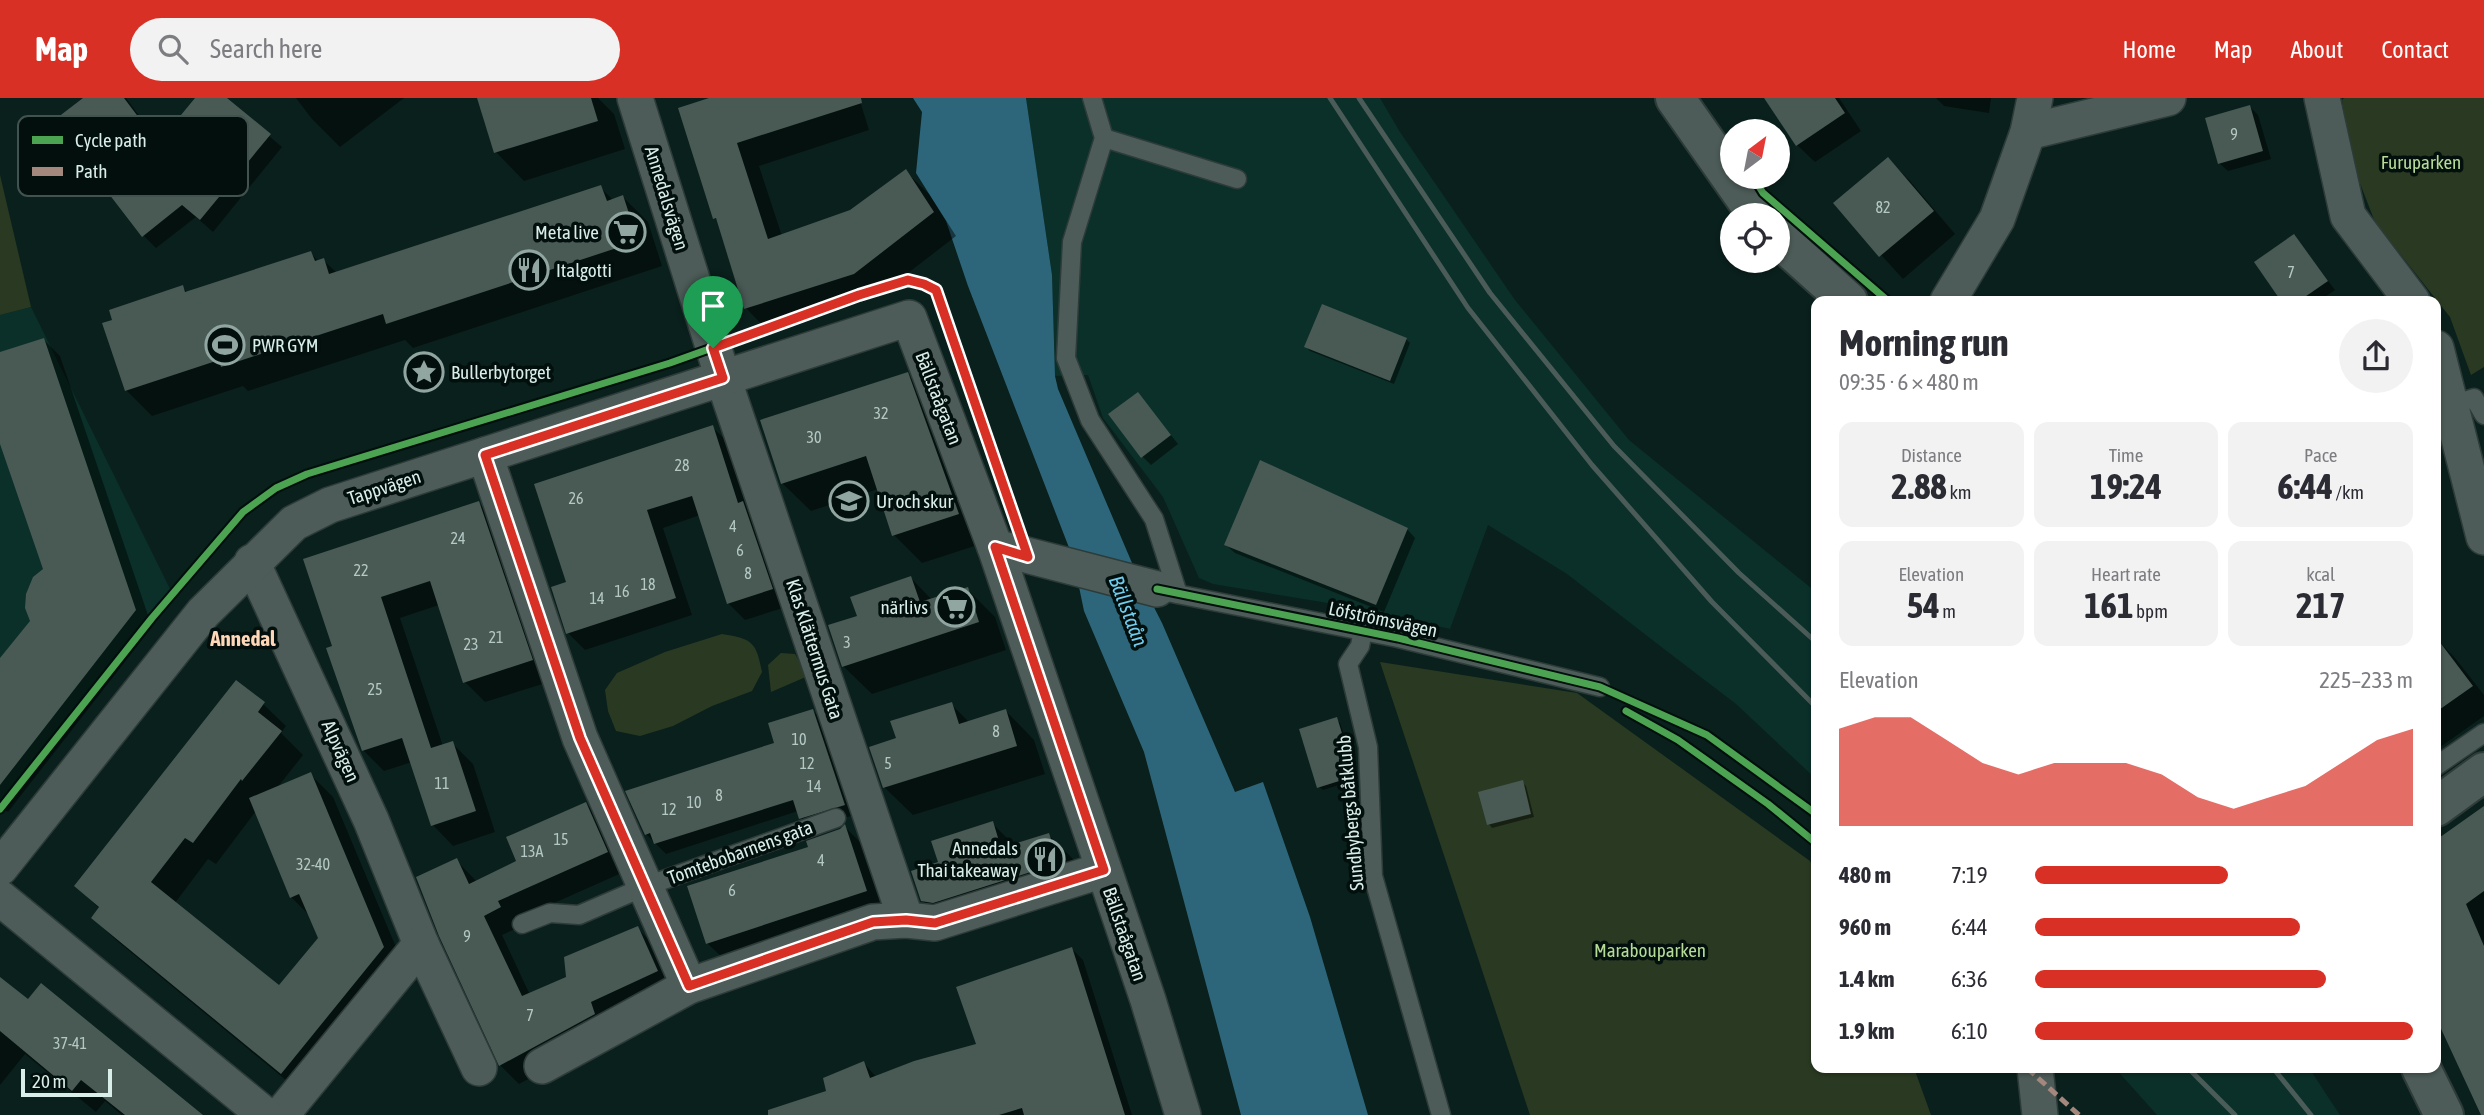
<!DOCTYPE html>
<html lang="en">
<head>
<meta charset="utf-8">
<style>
	body { margin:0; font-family:"Asap Condensed",sans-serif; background:#f2f2f3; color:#2b2b33; height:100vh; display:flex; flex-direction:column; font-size:26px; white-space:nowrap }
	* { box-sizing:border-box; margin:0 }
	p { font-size:23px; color:#7c7c81 }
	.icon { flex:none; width:38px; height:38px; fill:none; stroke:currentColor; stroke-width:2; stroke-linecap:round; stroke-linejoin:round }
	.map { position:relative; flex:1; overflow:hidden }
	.side { position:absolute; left:1811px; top:198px; width:630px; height:777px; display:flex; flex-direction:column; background:#fff; border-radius:14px; box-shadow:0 2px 5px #0004 }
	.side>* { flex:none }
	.needle { width:46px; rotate:32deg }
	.tools { position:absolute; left:1720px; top:21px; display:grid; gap:14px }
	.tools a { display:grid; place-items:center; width:70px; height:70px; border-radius:50%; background:#fff; box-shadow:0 2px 5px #0004; font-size:35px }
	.scale { position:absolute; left:21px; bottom:18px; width:91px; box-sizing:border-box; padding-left:7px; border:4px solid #d9eee9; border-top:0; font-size:19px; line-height:24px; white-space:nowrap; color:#d9eee9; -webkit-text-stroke:5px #020f0c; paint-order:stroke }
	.pin { position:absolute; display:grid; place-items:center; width:60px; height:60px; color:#fff; margin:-72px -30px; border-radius:50% 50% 50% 0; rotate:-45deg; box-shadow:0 0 7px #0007 }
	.pin .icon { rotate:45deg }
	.round { display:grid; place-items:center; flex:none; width:74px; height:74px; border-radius:37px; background:#f2f2f3 }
	.overview { display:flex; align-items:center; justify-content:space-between; height:119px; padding:0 28px }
	h1 { font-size:38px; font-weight:700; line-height:52px }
	.metrics { display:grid; grid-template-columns:repeat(3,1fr); gap:10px; height:119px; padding:7px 28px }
	.metrics div { display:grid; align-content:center; border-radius:14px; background:#f2f2f3; text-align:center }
	.metrics b { font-size:35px; font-weight:700 }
	.metrics small { font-size:19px; font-weight:400 }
	.metrics p { font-size:19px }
	.chart { height:196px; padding:14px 28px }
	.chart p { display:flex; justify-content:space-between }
	.chart svg { width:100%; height:126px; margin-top:7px; fill:#d93025; opacity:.7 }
	ul { padding:0 28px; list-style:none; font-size:23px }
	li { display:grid; grid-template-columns:112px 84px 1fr; align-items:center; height:52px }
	li i { height:18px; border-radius:9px; background:#d93025 }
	header { display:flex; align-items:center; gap:42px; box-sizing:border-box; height:98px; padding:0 35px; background:#d93025; color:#fff }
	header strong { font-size:33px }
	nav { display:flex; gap:38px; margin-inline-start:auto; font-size:24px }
	.search { width:490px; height:63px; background:#f2f2f3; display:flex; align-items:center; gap:18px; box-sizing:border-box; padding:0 24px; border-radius:38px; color:#7c7c81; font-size:26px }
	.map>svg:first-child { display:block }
	.built { fill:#0a3029 }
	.green { fill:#2a3a22 }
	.water { fill:#2d667a }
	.shadow { fill:#0007; fill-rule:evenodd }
	.building { fill:#495954 }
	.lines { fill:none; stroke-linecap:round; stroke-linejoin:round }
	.service-casing { stroke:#2d3b39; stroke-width:21 }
	.minor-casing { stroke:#2d3b39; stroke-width:38 }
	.tertiary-casing { stroke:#2d3b39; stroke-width:42 }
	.service { stroke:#4d5c58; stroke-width:18 }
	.minor { stroke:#4d5c58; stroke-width:35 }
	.tertiary { stroke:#4d5c58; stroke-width:38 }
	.rail { stroke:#4b5b58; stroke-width:5 }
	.quiet { stroke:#a5887d; stroke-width:5; stroke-dasharray:10 5; stroke-linecap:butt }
	.cycleway-casing { stroke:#020f0c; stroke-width:11 }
	.cycleway { stroke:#4ca352; stroke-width:7 }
	.route-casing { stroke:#fff; stroke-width:14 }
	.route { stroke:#d93025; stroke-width:9 }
	.labels { text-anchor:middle; stroke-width:7; stroke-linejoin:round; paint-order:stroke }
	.number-label { font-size:16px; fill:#b5c9c4 }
	.park-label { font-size:19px; fill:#b5dc96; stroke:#020f0c }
	.street-label { font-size:19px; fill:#d9eee9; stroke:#020f0c }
	.poi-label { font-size:19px; fill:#d9eee9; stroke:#020f0c; text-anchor:start }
	.water-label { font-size:21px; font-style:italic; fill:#70cdf0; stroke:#020f0c }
	.neighbourhood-label { font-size:21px; font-weight:bold; fill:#fdd7b7; stroke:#020f0c }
	.key { fill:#020f0c; stroke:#42524e; stroke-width:2 }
	.key-label { font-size:19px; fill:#d9eee9 }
</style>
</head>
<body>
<header>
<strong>Map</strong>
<div class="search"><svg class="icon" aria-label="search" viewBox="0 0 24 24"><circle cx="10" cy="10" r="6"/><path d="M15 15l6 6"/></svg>Search here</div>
<nav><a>Home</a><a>Map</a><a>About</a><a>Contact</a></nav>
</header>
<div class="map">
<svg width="2484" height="1017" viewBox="0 0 2484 1017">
	<rect width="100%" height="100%" fill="#0a201c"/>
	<!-- built -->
	<g class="built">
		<path d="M1026,0H1380L1400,34L1515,202L1629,342L1816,494V681L1736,606L1664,551L1567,476L1488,427L1450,531L1358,510L1213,486L1199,480L1163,399L1103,320L1088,277L1055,278L1052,177Z"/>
		<path d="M31,209L171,493L0,710V217Z"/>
		<path d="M2115,970H2309L2340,1017H2157Z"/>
	</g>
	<!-- green -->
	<g class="green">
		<path d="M2344,0H2484V269L2471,277L2450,219L2375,124L2351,62L2342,2Z"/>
		<path d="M0,77L31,209L0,217Z"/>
		<path d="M722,536C753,541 756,544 762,574L752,593L712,608L673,628L640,638L616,633L608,613L605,592L617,575L665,554Z"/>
		<path d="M781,555L795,556L808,578L771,594L768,567Z"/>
		<path d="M1380,564L1577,595L1810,763L1816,776V970H1914L1931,1017H1530Z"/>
	</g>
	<!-- water -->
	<path class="water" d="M913,0H1026L1052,177L1055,278L1058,291L1135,472L1162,525L1235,694L1263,684L1310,819L1368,1017H1241L1144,654L1084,513L1073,460L968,188L946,123L916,75L922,14Z"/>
	<!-- shadow -->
	<g class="shadow">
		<path d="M85,0H126L160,46L197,0H224L282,49L213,134L196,119L156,150L144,138L55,23Z"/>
		<path d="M296,0H404L340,49L312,21Z"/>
		<path d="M493,0H598L614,16L625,51L524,83L496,54Z"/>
		<path d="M714,0H859L869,32L759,68L782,138L851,114L906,74L929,96L956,138L877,199L768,233L746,210L719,124L715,120Z"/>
		<path d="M1766,0H1839L1861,33L1815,64L1797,47Z"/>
		<path d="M1936,0H1991L1989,15L1944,8Z"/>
		<path d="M2250,9L2258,17L2271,61L2228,73L2219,65Z"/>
		<path d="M1888,61L1910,83L1955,136L1903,181L1835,106Z"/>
		<path d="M600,89L613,102L623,99L648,124L662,168L413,250L405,242L248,293L243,288L152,318L126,292L182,189L188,195L311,155L319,164L323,162L337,175Z"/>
		<path d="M2294,138L2335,192L2319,203H2284Z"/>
		<path d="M1406,241L1410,245L1394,286L1310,253L1306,249Z"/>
		<path d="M44,242L60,258L152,529L8,714L0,708V563L32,523L45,472L0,341V256Z"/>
		<path d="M907,276L936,305L987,444L922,465L894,437L878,391L811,413L782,385Z"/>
		<path d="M1138,296L1178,346L1151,367L1142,358Z"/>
		<path d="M712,329L730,346L789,508L745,522L728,505L700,417L663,430L692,517L585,552L568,535V485Z"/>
		<path d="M479,405L499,426L552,583L485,604L465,584L439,507L400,520L443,648L452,645L473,666L495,734L453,748L433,727L412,664L384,673L363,652L334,549L305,462Z"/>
		<path d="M1407,431L1415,440L1384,514L1235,455L1226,447Z"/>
		<path d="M911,480L932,502L967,491L995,519L1006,552L872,596L843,568L859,519Z"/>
		<path d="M2436,540L2455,560L2484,597V618L2436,652Z"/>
		<path d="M263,606L286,628L281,635L303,657L277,690L310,676L333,699L406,873L304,997L116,842L93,820L100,811L76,788ZM256,713L291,799L311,819L320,840L279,889L175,805L208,761L216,766Z"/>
		<path d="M951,606L970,625L1006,613L1034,642L1045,676L913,717L884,689L898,642Z"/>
		<path d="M813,613L823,623L854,717L811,731L801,720L798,713L666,756L646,736L776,646Z"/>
		<path d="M1336,621L1340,625L1358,681L1323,692L1319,689Z"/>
		<path d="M1522,684L1526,688L1534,719L1492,730L1489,726Z"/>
		<path d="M586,706L605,725L626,773L516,822L519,829L502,837L530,897L568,880L637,830L656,849L676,893L613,936L519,986L500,967L456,762L477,784L519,764Z"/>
		<path d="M2484,709V1017H2483L2436,919V743Z"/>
		<path d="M992,725L1015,748L1049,737L1077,765L951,831L922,802L940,765Z"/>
		<path d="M845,729L867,751L889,816L730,867L707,845L810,750Z"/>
		<path d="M1072,851L1083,862L1132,1017H781L828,994L864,965L877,980L978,947Z"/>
		<path d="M0,882L28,903L200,1017H122L105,1003L96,1014L25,956L0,987Z"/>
	</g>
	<!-- building -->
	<g class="building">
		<path d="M83,0H124L158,45L195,0H227L271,36L200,122L182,107L142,139L53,23Z"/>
		<path d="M477,0H591L598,23L494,55Z"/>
		<path d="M709,0H861L862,5L737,45L768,141L850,112L906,71L934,114L854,176L744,211L716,120L713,121L678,10Z"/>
		<path d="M1764,0H1835L1845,15L1796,48Z"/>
		<path d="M2250,7L2263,53L2218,66L2205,20Z"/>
		<path d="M1888,59L1934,113L1879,159L1833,105Z"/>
		<path d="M601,87L607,103L623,97L638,143L386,226L383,216L221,269L219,262L125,293L102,225L112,222L109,212L183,187L185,194L311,153L315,163L324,160L329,176Z"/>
		<path d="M2294,136L2328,183L2299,203H2281L2254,164Z"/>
		<path d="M1322,206L1407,240L1390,283L1304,249Z"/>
		<path d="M44,240L136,512L0,687V560L30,523L25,510L26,496L33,479L43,471L0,346V254Z"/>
		<path d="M908,274L959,416L892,438L866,358L781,386L760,322Z"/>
		<path d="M1138,294L1171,337L1141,360L1108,316Z"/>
		<path d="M713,327L738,405L743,403L773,491L727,506L692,398L647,412L676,500L566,536L551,489L566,484L534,386Z"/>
		<path d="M1260,362L1408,430L1376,507L1224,447Z"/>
		<path d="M479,403L533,562L463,585L430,483L381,499L431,650L453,643L476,713L431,728L402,640L362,653L326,550L332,548L303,461Z"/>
		<path d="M911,478L920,504L968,489L979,524L842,569L828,527L857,518L850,499Z"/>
		<path d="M2436,539L2473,588L2436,614Z"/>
		<path d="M236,582L265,604L258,614L282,633L242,683L241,681L193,745L185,740L151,784L279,887L318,840L299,796L290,800L249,700L311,674L384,849L281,976L91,820L99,809L74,788Z"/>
		<path d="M952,604L959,626L1006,611L1017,648L883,690L869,649L896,640L890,623Z"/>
		<path d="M813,611L845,707L799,721L793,702L654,746L650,735L645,737L625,693L774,645L768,625Z"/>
		<path d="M1337,619L1355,678L1317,690L1299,631Z"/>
		<path d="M1523,682L1531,716L1487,727L1478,694Z"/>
		<path d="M586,704L608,754L498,803L501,809L484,818L522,898L566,879L564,859L638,828L658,873L591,904L595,916L499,968L439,838L416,779L457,760L469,786L516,763L506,739Z"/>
		<path d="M2484,708V793L2466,806L2484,848V1017H2481L2436,920V742Z"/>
		<path d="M993,723L1001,750L1049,735L1059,765L933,805L921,803L911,773L938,764L931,743Z"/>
		<path d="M845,726L867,793L706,846L687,788L808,749L806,743L840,731Z"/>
		<path d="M1072,849L1125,1017H1024L1022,1010L999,1017H768V1012L826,993L823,980L864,963L870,980L914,963L976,946L956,889Z"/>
		<path d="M0,879L28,901L41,885L203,1017H125L81,982L72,993L0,933Z"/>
	</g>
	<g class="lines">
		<!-- service casing -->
		<g class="service-casing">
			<g id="service">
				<path d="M1092,0L1104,40L1072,144L1066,260L1090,322L1154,421L1178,496"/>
				<path d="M1104,40L1237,81"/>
				<path d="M2451,307L2474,300L2484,317"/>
				<path d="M1167,494L1398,540L1600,589"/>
				<path d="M1363,532L1360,548L1348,566L1368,649L1373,778L1441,1017"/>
				<path d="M2436,668L2484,635"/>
				<path d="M522,826L550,815L579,817L644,789L836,720"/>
			</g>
		</g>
		<!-- minor casing -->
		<g class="minor-casing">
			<g id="minor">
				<path d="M635,0L723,280L906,822"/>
				<path d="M2322,0L2348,118L2412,203"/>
				<path d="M2028,34L2168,0"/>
				<path d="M1948,203L1997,121L2028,34L2035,0"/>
				<path d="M2436,250L2484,439"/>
				<path d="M485,357L580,640L689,888L873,824L906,822L935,825L1103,772"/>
				<path d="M995,449L1157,491"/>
				<path d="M252,464L371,722L421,846L281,1017"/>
				<path d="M0,770L203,515L294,425L330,407L909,220L995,449L1148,902L1183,1017"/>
				<path d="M0,800L265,1017"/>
				<path d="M421,846L479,970"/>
				<path d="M542,968L689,888"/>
				<path d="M2035,970L2040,1017"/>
			</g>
		</g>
		<!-- tertiary casing -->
		<g class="tertiary-casing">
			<g id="tertiary">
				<path d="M1675,0L1757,117"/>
				<path d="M1778,140L1848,203"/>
				<path d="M2436,709L2484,674"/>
				<path d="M2421,970L2444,1017"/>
			</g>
		</g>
		<!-- service -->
		<use href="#service" class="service"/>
		<!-- minor -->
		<use href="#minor" class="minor"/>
		<!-- tertiary -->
		<use href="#tertiary" class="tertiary"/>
		<!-- rail -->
		<g class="rail">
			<path d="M1330,0L1468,210L1592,367L1712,504L1816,609"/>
			<path d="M1359,0L1490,195L1614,348L1739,475L1816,544"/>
			<path d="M2188,970L2235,1017"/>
			<path d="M2273,970L2311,1017"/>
		</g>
		<!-- quiet -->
		<path class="quiet" d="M2027,970L2079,1017"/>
		<!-- cycleway casing -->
		<g class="cycleway-casing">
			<g id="cycleway">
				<path d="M1753,79L1763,95L1888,203"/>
				<path d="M1157,491L1398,540L1600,589L1707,637L1816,716"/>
				<path d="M1626,613L1678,642L1768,706L1816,745"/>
				<path d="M0,711L152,520L243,414L276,390L307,376L670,265L859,197L908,182L924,186L936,192L1028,459"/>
			</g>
		</g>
		<!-- cycleway -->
		<use href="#cycleway" class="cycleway"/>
	</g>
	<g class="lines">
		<!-- route casing -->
		<g class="route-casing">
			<path id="route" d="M908,182L924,186L936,192L1028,459L995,449L1104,772L935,825L906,822L873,824L689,888L580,640L485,357L723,280L713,250L859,197Z"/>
		</g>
		<!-- route -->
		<use href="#route" class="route"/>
	</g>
	<!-- icons -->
	<defs>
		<g id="supermarket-ring" transform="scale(2.0125)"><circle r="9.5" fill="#020f0c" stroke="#91a6a1" stroke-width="1.5"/><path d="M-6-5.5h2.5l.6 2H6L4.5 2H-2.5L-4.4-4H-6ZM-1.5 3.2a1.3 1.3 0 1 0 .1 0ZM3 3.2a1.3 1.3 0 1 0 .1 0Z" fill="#91a6a1"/></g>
		<g id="restaurant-ring" transform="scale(2.0125)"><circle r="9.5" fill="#020f0c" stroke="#91a6a1" stroke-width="1.5"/><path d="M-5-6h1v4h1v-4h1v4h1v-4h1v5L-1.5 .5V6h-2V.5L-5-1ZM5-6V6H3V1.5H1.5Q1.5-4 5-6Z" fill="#91a6a1"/></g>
		<g id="stadium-ring" transform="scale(2.0125)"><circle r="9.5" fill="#020f0c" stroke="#91a6a1" stroke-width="1.5"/><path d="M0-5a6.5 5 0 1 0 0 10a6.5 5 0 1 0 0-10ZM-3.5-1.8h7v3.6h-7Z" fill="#91a6a1"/></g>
		<g id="sight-ring" transform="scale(2.0125)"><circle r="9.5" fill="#020f0c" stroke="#91a6a1" stroke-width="1.5"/><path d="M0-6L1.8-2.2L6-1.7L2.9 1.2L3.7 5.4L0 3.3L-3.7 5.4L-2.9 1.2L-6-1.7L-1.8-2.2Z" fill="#91a6a1"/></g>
		<g id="school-ring" transform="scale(2.0125)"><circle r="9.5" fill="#020f0c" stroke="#91a6a1" stroke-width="1.5"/><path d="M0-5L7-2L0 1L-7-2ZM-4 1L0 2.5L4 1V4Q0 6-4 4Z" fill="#91a6a1"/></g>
	</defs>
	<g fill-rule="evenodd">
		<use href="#supermarket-ring" x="626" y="134"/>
		<use href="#restaurant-ring" x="529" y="172"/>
		<use href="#stadium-ring" x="225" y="247"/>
		<use href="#sight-ring" x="424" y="274"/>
		<use href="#school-ring" x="849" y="403"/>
		<use href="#supermarket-ring" x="955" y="509"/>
		<use href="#restaurant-ring" x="1045" y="761"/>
	</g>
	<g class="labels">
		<!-- number labels -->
		<g class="number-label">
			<text x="2234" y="42">9</text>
			<text x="1883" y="115">82</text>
			<text x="2291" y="180">7</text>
			<text x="881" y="321">32</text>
			<text x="814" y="345">30</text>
			<text x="682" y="373">28</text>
			<text x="576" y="406">26</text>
			<text x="733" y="434">4</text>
			<text x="458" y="446">24</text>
			<text x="740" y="458">6</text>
			<text x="361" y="478">22</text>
			<text x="748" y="481">8</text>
			<text x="648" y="492">18</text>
			<text x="622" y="499">16</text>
			<text x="597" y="506">14</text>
			<text x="496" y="545">21</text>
			<text x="847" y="550">3</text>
			<text x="471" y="552">23</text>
			<text x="375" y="597">25</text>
			<text x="996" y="639">8</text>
			<text x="799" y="647">10</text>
			<text x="807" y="671">12</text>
			<text x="888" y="671">5</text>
			<text x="442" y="691">11</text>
			<text x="814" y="694">14</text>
			<text x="719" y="703">8</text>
			<text x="694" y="710">10</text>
			<text x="669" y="717">12</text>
			<text x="561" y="747">15</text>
			<text x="532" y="759">13A</text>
			<text x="821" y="768">4</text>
			<text x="313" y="772">32-40</text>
			<text x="732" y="798">6</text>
			<text x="467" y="844">9</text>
			<text x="530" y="923">7</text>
			<text x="70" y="951">37-41</text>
		</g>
		<!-- park labels -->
		<g class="park-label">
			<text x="2421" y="71">Furuparken</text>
			<text x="1650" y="859">Marabouparken</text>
		</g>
		<!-- street labels -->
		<g class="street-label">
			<text transform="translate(667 100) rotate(73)" y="7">Annedalsvägen</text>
			<text transform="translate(939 300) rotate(69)" y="7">Bällstaågatan</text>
			<text transform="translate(384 389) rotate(-18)" y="7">Tappvägen</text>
			<text transform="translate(1383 521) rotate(12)" y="7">Löfströmsvägen</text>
			<text transform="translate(815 551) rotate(72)" y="7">Klas Klättermus Gata</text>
			<text transform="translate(341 653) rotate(66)" y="7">Alpvägen</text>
			<text transform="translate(1350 715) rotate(-95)" y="7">Sundbybergs båtklubb</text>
			<text transform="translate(740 754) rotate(-20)" y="7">Tomtebobarnens gata</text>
			<text transform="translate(1125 836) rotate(71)" y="7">Bällstaågatan</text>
		</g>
		<!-- poi labels -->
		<g class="poi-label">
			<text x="599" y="141" text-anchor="end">Meta live</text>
			<text x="556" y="179">Italgotti</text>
			<text x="252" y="254">PWR GYM</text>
			<text x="451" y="281">Bullerbytorget</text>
			<text x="876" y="410">Ur och skur</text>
			<text x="928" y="516" text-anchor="end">närlivs</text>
			<text x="1018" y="757" text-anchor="end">Annedals<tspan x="1018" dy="22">Thai takeaway</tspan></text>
		</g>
		<!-- water labels -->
		<g class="water-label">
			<text transform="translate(1128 513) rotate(69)" y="7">Bällstaån</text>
		</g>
		<!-- neighbourhood labels -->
		<g class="neighbourhood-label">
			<text x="243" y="548">Annedal</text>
		</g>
	</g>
	<!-- legend -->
	<rect x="18" y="18" width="230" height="80" rx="10" class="key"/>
	<rect x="32" y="38" width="31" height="8" fill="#4ca352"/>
	<rect x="32" y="69" width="31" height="9" fill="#a5887d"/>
	<g class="key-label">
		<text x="75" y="49">Cycle path</text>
		<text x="75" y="80">Path</text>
	</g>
</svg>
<div class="tools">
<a><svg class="needle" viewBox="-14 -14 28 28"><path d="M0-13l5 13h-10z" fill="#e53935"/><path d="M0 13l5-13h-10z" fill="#7c7c81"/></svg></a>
<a><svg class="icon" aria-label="locate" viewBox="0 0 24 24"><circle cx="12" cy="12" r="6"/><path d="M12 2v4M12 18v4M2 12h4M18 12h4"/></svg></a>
</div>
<div class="scale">20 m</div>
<div class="pin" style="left:713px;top:250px;background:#1e9e55"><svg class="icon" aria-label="arrive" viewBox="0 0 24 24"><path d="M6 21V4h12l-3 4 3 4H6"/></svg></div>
<section class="side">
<div class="overview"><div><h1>Morning run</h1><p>09:35 · 6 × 480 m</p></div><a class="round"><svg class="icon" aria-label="share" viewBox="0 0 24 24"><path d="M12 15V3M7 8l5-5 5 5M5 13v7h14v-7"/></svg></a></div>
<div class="metrics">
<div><p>Distance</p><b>2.88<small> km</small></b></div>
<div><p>Time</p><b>19:24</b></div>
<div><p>Pace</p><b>6:44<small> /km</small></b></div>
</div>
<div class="metrics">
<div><p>Elevation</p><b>54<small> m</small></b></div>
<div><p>Heart rate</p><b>161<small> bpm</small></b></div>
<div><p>kcal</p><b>217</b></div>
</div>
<div class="chart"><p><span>Elevation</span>225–233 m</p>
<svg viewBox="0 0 160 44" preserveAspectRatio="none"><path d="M0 44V10L10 6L20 6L30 14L40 22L50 26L60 22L70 22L80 22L90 26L100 34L110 38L120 34L130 30L140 22L150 14L160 10V44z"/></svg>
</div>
<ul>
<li><b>480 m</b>7:19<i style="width:51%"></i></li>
<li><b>960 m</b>6:44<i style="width:70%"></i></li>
<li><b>1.4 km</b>6:36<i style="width:77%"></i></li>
<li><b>1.9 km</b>6:10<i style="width:100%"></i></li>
</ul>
</section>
</div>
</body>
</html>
